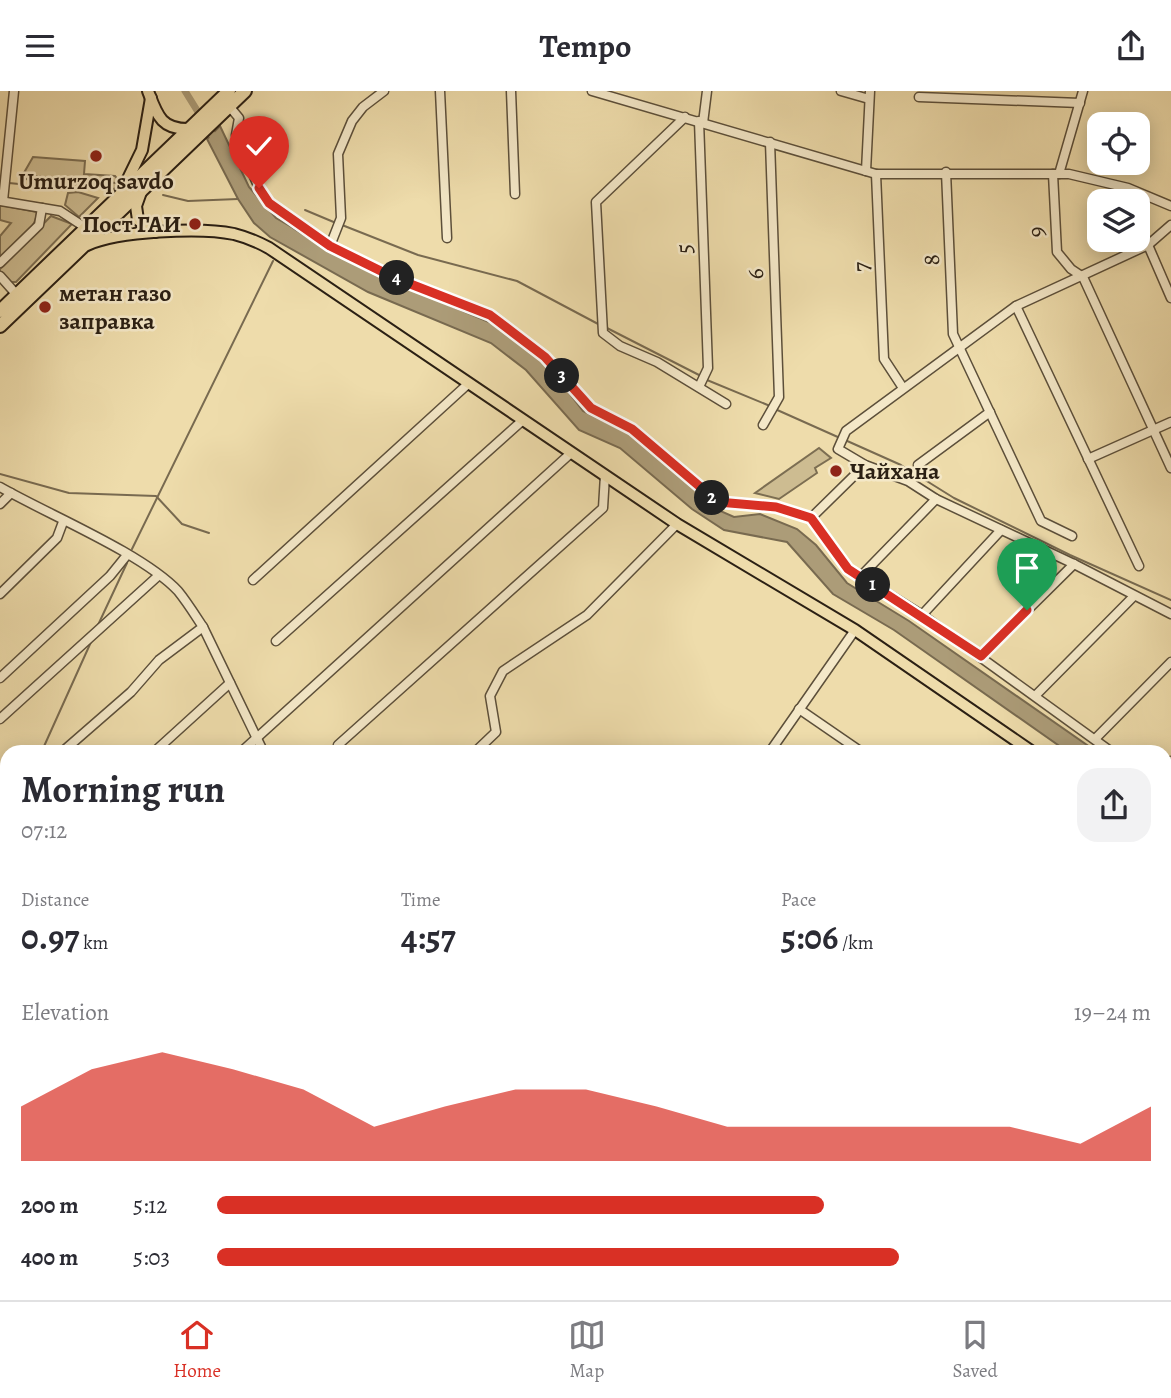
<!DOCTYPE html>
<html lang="en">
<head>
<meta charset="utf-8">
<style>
	body { margin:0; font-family:Alegreya,serif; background:#f2f2f3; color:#2b2b33; height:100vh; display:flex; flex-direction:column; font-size:26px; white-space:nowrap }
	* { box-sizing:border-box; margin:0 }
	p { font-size:23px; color:#7c7c81 }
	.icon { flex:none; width:38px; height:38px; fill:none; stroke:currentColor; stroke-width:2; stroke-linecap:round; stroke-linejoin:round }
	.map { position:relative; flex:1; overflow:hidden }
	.details { position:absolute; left:0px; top:654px; width:1172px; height:555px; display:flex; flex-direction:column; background:#fff; border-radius:21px 21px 0 0; box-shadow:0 4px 18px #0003 }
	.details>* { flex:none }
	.controls { position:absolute; left:1087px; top:21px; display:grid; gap:14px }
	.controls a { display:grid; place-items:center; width:63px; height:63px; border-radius:14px; background:#fff; box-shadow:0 4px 18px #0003; font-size:35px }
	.pin { position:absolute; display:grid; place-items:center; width:60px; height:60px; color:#fff; margin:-72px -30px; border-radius:50% 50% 50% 0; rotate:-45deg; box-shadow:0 0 7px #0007 }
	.pin .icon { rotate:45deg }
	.km { position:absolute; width:35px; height:35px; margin:-18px; border-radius:50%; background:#222; color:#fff; font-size:19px; line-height:35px; text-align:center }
	.round { display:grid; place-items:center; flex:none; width:74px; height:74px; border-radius:21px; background:#f2f2f3 }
	.headline { display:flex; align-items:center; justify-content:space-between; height:119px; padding:0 21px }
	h1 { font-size:38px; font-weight:600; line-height:52px }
	.metrics { display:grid; grid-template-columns:repeat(3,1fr); gap:10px; height:119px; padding:7px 21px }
	.metrics div { display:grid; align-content:center }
	.metrics b { font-size:35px; font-weight:600 }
	.metrics small { font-size:19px; font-weight:400 }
	.metrics p { font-size:19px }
	.chart { height:196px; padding:14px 21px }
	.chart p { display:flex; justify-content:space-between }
	.chart svg { width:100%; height:126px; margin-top:7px; fill:#d93025; opacity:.7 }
	ul { padding:0 21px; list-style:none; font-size:23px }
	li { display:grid; grid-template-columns:112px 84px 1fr; align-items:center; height:52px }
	li i { height:18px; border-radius:9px; background:#d93025 }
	header { display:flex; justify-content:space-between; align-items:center; height:91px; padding:0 21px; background:#fff; font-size:32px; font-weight:600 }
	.menu { display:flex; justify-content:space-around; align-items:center; height:98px; border-top:2px solid #e1e1e2; background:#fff; font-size:19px; color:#7c7c81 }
	.menu a { display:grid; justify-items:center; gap:4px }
	.menu .selected { color:#d93025 }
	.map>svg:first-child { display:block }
	.green { fill:#cdbc91; stroke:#7c6e52; stroke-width:2 }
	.water { fill:#ac9c78; stroke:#786a50; stroke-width:2 }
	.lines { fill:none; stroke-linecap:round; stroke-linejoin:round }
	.stream { stroke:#786a50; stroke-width:2 }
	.canal { stroke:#ac9c78; stroke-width:7 }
	.minor-casing { stroke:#5c4f3a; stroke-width:11 }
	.major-casing { stroke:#2b2014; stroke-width:14 }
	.highway-casing { stroke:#2b2014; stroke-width:16 }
	.minor { stroke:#f4e8c8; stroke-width:8 }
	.major { stroke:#eedcab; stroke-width:10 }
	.highway { stroke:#eedcab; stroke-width:12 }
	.rail { stroke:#2b2014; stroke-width:2; stroke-dasharray:12 12; stroke-linecap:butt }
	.route-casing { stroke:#fff; stroke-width:14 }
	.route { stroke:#d93025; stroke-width:9 }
	.poi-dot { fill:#8f2418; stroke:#f4e8c8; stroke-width:2.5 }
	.labels { text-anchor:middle; stroke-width:5; stroke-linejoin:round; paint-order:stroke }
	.poi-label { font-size:24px; font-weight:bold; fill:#2b2014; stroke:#f4e8c8; text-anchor:start }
	.street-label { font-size:24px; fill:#2b2014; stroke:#f4e8c8 }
</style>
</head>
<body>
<header><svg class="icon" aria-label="menu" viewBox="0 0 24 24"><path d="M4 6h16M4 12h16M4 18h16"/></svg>Tempo<svg class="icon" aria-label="share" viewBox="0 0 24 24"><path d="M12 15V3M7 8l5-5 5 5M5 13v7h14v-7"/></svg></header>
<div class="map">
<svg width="1171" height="1209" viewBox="0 0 1171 1209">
	<rect width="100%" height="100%" fill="#eedcab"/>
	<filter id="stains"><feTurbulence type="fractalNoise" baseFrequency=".00286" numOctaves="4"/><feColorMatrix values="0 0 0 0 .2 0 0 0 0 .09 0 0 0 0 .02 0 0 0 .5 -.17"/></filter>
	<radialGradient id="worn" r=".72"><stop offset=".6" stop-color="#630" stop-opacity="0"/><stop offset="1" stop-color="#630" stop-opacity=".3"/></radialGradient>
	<!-- green -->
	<g class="green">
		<path d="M33,66L85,70L84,83L115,85L119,90L115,98L21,87Z"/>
		<path d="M78,101L98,107L79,126L65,114L68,102Z"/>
		<path d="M0,114L37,121C36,140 13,156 0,169V145L11,132L0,129Z"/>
		<path d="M51,125L72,133L16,191H11L0,181V178Z"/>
		<path d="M819,357L831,367L815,377L817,382L779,408L755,402Z"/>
	</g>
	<!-- water -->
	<path class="water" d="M220,35L249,96L276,127L369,180L503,237L543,268L583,320L636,346L718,419L734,426L760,423L797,438L816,454L847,492L909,530L1097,661H1068L894,539L833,503L787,451L724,439L692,418L620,357L579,339L526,279L491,252L368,201L270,146L254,132L238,108L207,48Z"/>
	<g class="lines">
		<!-- stream -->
		<g class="stream">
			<path d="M9,92L19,93L31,85L116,92"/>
			<path d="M163,104L188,110L238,108"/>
			<path d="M305,119L336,132"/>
			<path d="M342,134L418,164L517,190L600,234"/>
			<path d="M605,236L699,284"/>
			<path d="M707,289L770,315"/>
			<path d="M775,318L840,347"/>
			<path d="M845,349L901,374L954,407L1070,464L1171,509"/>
			<path d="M0,383L69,402L156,405L182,433L209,442"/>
			<path d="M132,458L273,170"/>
			<path d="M98,534L127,472"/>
			<path d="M41,662L91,551"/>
		</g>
		<!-- canal -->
		<path class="canal" d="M185,0L216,50"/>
		<!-- minor casing -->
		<g class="minor-casing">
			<g id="minor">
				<path d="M440,0L447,147"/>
				<path d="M511,0L515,103"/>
				<path d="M592,0L876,83H1069L1128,97L1171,115"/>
				<path d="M841,0L869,8"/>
				<path d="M919,6L1080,12"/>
				<path d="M229,15L239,27L236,44L259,97L269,112L297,134L330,155L395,187L490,224L545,266L591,317L632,338L718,411L776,416L811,427L848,478L922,524L1113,662"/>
				<path d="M685,26L596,111L603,242L620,255L657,271L726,313"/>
				<path d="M703,32L707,0"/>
				<path d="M866,80L870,0"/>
				<path d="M946,81L953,243L1041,430L1072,445"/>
				<path d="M876,83L884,268L903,297"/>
				<path d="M1053,83L1057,161L1071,178L1083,186L1171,377"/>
				<path d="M1059,83L1083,0"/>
				<path d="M0,110L60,120L86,137"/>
				<path d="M3,110L14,0"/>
				<path d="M1171,134L1148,154L1016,215L846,340L838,358L865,374L908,390L936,408L1074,473L1171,523"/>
				<path d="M1148,154L1171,207"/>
				<path d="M330,155L341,127L338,63L352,30L363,16L384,0"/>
				<path d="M0,172L39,134L42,117"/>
				<path d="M0,185L17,204"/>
				<path d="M1016,215L1139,475"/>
				<path d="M699,296L708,277L699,30"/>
				<path d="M763,334L779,306L770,51"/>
				<path d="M1088,368L1171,331"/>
				<path d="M918,374L990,321"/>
				<path d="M0,396C49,424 142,462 178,500C187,511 195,524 203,536L159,569L131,601L61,662"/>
				<path d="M0,413L11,402"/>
				<path d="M811,427L865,374"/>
				<path d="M860,486L936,408"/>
				<path d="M253,489L469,292"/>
				<path d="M0,503L57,447L63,431"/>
				<path d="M922,524L1001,439"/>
				<path d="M203,536L264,662"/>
				<path d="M276,550L523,329"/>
				<path d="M981,565L1074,473"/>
				<path d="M0,587L110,485L127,464"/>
				<path d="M1036,604L1134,505"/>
				<path d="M799,618L863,662"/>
				<path d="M0,628L158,485"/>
				<path d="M1095,648L1171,571"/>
				<path d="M338,654L603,417L605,384"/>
				<path d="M153,662L230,592"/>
				<path d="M240,662L571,362"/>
				<path d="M474,662L496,641L490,605L503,580L587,524L677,433"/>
				<path d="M769,662L855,539"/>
				<path d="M1166,675L1171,670"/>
				<path d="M1166,700L1171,703"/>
				<path d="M0,714L7,709"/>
				<path d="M0,800L7,793"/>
				<path d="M0,881L7,875"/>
				<path d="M1166,882L1171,886"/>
				<path d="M0,916L7,911"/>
				<path d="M1166,937L1171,927"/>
				<path d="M0,956L7,962"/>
				<path d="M0,1006L7,1000"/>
				<path d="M0,1169L7,1163"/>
				<path d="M286,1202L291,1209"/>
				<path d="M317,1202L334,1209"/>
				<path d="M453,1202L466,1209"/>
				<path d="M604,1202L608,1209"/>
				<path d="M44,1209L51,1202"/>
				<path d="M80,1209L86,1202"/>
				<path d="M167,1209L173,1202"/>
				<path d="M692,1209L697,1202"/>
				<path d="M764,1209L769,1202"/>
				<path d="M836,1209L841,1202"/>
				<path d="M962,1209L965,1202"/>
			</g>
		</g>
		<!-- major casing -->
		<g class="major-casing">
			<g id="major">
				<path d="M148,0C157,24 161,39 190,38"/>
				<path d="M122,100L142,59L151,7"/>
				<path d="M141,101L136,115L138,129L155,141"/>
				<path d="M87,154C118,140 200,136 234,143C246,146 258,151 269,157L677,433L855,539L1034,662"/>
				<path d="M1166,753L1171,757"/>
			</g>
		</g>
		<!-- highway casing -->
		<g class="highway-casing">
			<g id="highway">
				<path d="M0,220L229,0"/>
				<path d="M0,235L245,0"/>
			</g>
		</g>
		<!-- minor -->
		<use href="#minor" class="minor"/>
		<!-- major -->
		<use href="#major" class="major"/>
		<!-- highway -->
		<use href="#highway" class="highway"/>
		<!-- rail -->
		<g class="rail">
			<path d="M1166,1093L1171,1082"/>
			<path d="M1110,1209L1113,1202"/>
		</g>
	</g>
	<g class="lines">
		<!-- route casing -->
		<g class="route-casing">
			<path id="route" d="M259,97L269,112L330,155L395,187L490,224L545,266L591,317L632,338L718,411L776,416L811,427L848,478L981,565L1027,519"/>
		</g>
		<!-- route -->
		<use href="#route" class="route"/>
	</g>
	<!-- markers -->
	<g class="poi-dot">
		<circle cx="96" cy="65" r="7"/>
		<circle cx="195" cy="133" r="7"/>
		<circle cx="45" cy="216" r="7"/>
		<circle cx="836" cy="380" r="7"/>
	</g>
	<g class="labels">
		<!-- poi labels -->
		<g class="poi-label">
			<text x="96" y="98" text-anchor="middle">Umurzoq savdo</text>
			<text x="181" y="141" text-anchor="end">Пост ГАИ</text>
			<text x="59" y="210">метан газо<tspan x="59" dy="28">заправка</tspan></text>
			<text x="850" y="388">Чайхана</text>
		</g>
		<!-- street labels -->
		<g class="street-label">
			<text transform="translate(1036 141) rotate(-93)" y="8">9</text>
			<text transform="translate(684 158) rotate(-92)" y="8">5</text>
			<text transform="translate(931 169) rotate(-92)" y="8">8</text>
			<text transform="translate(861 176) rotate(-92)" y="8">7</text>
			<text transform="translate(755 183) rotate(-92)" y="8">6</text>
		</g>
	</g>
	<rect width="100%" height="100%" filter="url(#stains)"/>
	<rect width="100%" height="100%" fill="url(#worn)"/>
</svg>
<div class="controls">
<a><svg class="icon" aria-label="locate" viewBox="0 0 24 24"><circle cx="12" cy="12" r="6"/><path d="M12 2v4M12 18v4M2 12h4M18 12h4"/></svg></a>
<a><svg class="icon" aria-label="layers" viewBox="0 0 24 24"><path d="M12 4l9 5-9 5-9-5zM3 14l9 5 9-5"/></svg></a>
</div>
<div class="pin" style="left:1027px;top:519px;background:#1e9e55"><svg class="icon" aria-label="arrive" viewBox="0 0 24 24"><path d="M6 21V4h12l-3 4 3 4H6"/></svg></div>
<div class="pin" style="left:259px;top:97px;background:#d93025"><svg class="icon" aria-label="check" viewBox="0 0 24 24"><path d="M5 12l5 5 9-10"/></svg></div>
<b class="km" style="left:873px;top:494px">1</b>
<b class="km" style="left:712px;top:407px">2</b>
<b class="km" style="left:562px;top:285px">3</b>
<b class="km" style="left:397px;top:187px">4</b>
<section class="details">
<div class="headline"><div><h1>Morning run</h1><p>07:12</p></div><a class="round"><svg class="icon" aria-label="share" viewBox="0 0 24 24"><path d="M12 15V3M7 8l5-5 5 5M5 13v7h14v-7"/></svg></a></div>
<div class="metrics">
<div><p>Distance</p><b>0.97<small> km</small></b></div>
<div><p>Time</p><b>4:57</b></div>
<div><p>Pace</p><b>5:06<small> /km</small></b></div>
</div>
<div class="chart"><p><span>Elevation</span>19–24 m</p>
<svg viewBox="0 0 160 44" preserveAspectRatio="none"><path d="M0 44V25L10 12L20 6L30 12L40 19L50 32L60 25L70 19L80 19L90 25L100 32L110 32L120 32L130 32L140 32L150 38L160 25V44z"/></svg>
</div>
<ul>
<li><b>200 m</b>5:12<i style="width:65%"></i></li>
<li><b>400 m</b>5:03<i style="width:73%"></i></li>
</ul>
</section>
</div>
<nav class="menu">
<a class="selected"><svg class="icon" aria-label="home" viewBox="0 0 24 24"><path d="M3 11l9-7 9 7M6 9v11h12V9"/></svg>Home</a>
<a><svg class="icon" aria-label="map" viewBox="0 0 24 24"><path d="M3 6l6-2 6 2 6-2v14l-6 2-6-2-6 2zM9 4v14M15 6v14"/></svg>Map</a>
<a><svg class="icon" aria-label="saved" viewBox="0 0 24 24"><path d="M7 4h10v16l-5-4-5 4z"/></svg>Saved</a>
</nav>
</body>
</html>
